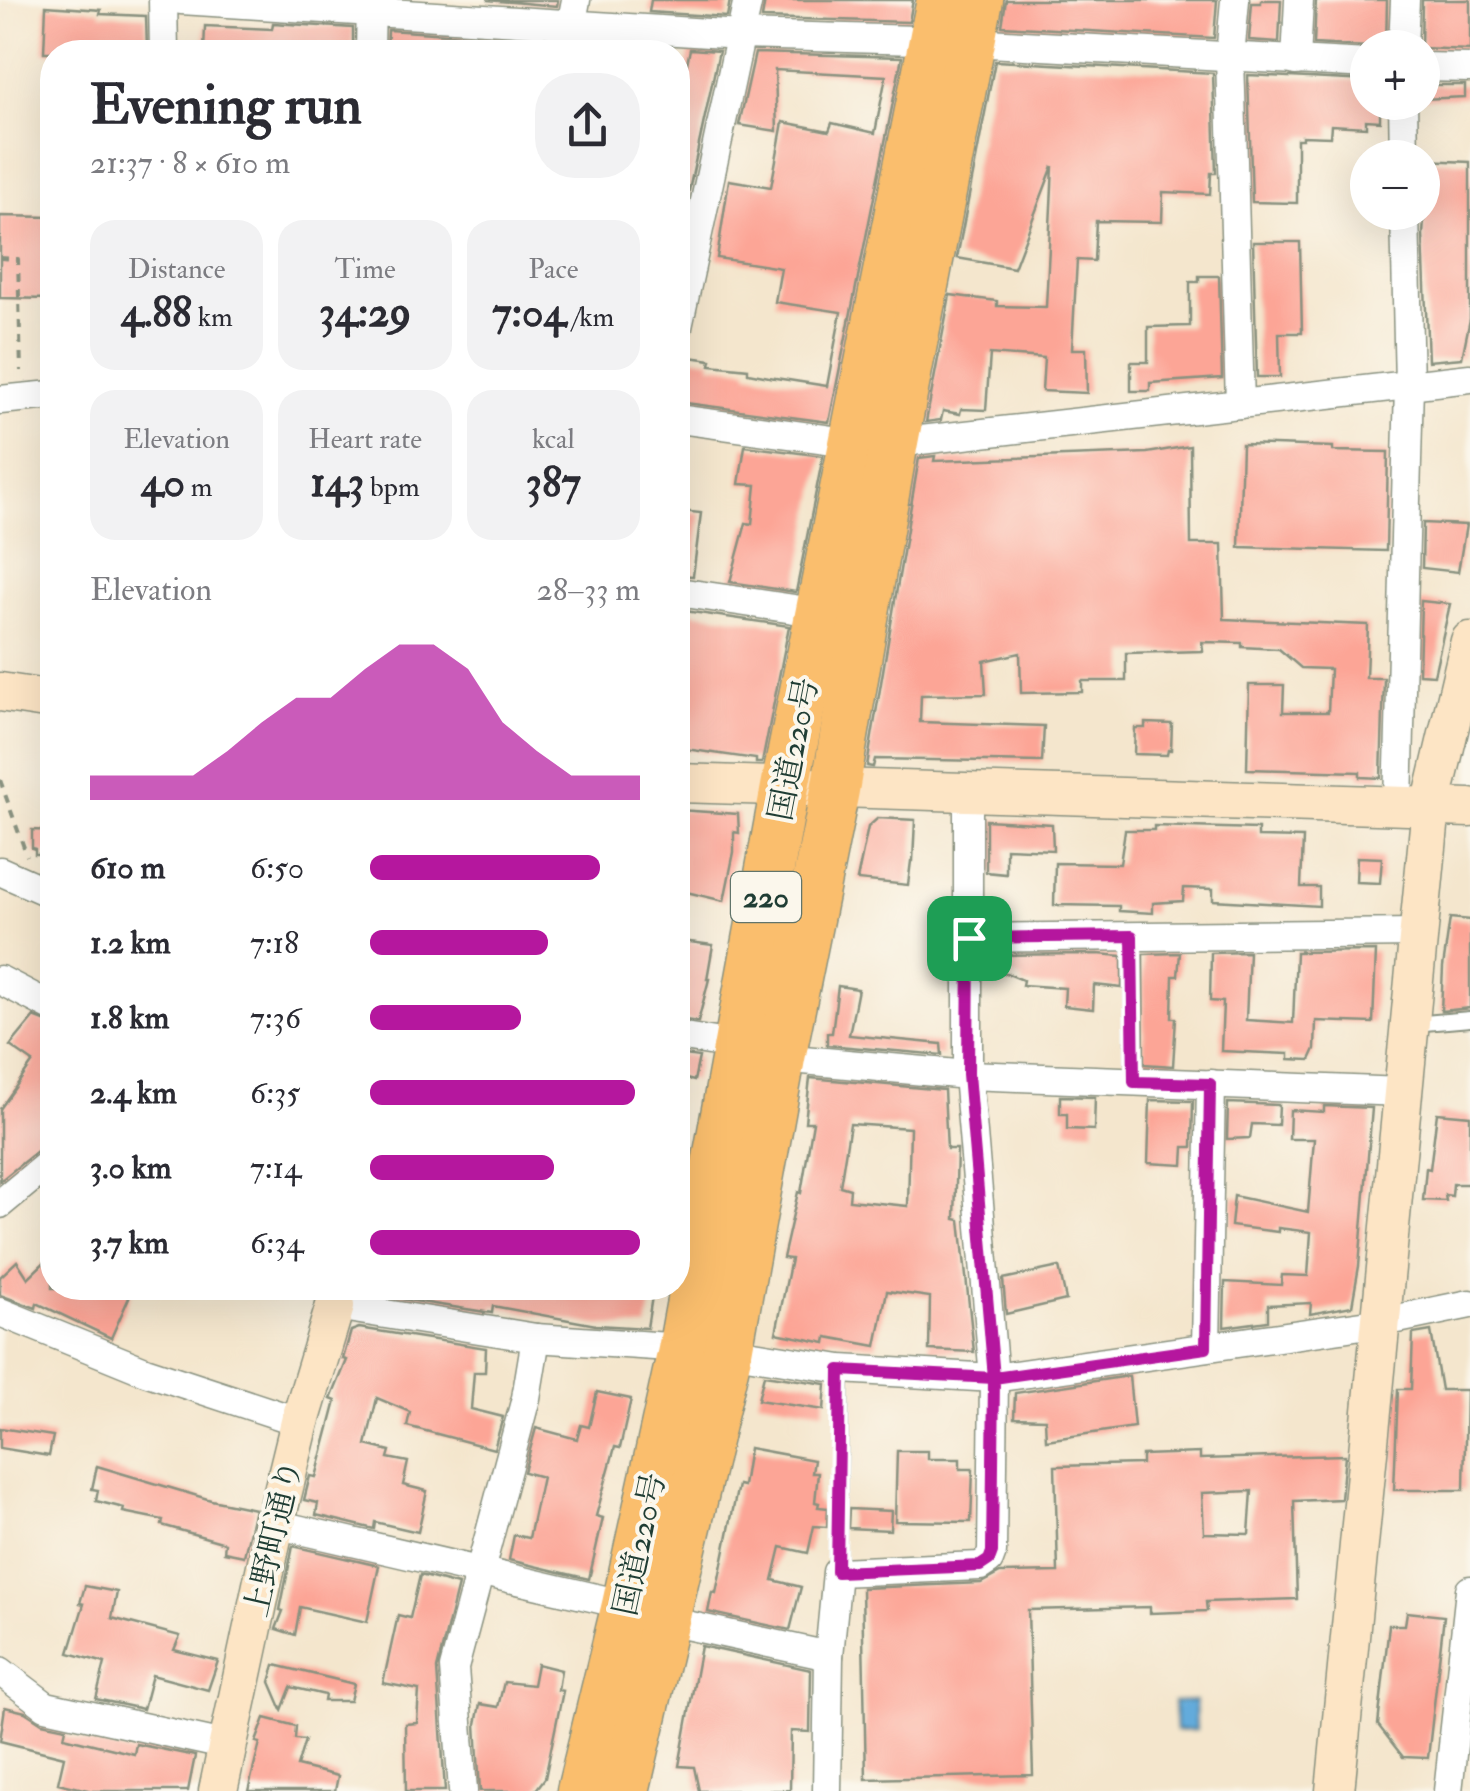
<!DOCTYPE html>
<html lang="en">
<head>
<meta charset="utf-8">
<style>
	body { margin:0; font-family:"IM FELL Double Pica","Noto Serif JP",serif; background:#f2f2f3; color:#2b2b33; height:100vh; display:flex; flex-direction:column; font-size:38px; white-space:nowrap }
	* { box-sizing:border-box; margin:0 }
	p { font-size:32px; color:#7c7c81 }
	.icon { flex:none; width:55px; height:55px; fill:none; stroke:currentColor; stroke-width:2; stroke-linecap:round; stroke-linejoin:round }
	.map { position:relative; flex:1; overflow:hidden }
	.details { position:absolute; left:40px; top:40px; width:650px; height:1260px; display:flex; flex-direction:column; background:#fff; border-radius:40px; box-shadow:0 10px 40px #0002 }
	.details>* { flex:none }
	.buttons { position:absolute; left:1350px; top:30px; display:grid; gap:20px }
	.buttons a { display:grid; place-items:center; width:90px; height:90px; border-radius:50%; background:#fff; box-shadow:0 10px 40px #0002; font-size:50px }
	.pin { position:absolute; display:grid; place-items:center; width:85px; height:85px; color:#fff; margin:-42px; border-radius:20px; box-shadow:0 5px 15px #0006 }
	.round { display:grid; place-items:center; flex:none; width:105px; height:105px; border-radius:40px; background:#f2f2f3 }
	.summary { display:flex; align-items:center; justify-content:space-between; height:170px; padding:0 50px }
	h1 { font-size:55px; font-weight:800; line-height:75px }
	.stats { display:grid; grid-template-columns:repeat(3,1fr); gap:15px; height:170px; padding:10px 50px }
	.stats div { display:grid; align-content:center; border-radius:25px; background:#f2f2f3; text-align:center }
	.stats b { font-size:42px; font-weight:800 }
	.stats small { font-size:28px; font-weight:400 }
	.stats p { font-size:28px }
	.chart { height:280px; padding:20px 50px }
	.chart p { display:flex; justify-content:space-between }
	.chart svg { width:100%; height:180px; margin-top:10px; fill:#b5179e; opacity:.7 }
	ul { padding:0 50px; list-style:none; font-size:32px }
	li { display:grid; grid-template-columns:160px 120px 1fr; align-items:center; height:75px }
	li i { height:25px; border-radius:12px; background:#b5179e }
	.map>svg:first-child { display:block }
	.water { fill:#64abdb; stroke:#427488; stroke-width:2.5 }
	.building { fill:#fca596; fill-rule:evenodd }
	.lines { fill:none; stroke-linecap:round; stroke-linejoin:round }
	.lane-casing { stroke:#8a9280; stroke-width:18 }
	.street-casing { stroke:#8a9280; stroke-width:31 }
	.secondary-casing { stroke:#8a9280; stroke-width:41 }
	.highway-casing { stroke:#8a9280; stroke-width:51 }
	.path { stroke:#8a9280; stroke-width:4; stroke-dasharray:8 8; stroke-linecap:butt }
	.lane { stroke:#fff; stroke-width:14 }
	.street { stroke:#fff; stroke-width:28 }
	.secondary { stroke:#fde5c5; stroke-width:38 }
	.highway { stroke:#fabe6d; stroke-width:48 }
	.route-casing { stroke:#fff; stroke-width:20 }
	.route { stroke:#b5179e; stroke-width:12 }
	.labels { text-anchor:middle; stroke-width:8; stroke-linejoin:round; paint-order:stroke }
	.shield { fill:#fbf7ec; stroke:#61756b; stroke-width:2.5 }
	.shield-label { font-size:30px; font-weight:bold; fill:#1f3d34 }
	.street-label { font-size:32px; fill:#1f3d34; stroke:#fbf7ec }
</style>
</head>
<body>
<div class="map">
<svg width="1470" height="1791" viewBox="0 0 1470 1791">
	<rect width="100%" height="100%" fill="#fbf7ec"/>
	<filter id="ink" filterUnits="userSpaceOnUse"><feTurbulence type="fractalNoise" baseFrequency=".01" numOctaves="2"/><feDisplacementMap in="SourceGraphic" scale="20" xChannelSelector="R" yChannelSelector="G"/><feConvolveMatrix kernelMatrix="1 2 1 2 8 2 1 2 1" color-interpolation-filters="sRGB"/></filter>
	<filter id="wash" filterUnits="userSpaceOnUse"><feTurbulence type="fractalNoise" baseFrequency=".0048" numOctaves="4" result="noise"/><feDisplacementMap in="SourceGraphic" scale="40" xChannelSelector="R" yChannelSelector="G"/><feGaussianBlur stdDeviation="2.25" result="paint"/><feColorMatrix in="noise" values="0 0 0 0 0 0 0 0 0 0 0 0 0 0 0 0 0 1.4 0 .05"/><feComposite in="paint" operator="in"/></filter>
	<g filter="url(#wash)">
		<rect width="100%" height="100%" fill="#f4e6cd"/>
		<!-- water -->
		<path class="water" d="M1195,1701L1196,1730L1176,1731L1174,1702Z"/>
		<g id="blocks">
			<!-- building -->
			<g class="building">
				<path d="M487,0H558L557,6Z"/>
				<path d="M651,0H730L727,17L649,12Z"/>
				<path d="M765,0H913L909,22L762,18Z"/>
				<path d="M1006,0H1217L1214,38L1002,26Z"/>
				<path d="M1261,0H1281L1279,42L1249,40L1252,3H1261Z"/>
				<path d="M1316,0H1387L1386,48L1314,44Z"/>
				<path d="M1422,0H1470V50L1421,48Z"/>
				<path d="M46,6L101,10L100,14L146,16L147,52H121L122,43L73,42L72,52H44Z"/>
				<path d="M273,23L353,28V52H204L205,26L272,29Z"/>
				<path d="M388,30L550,41L549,50L543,49V52H387Z"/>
				<path d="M586,43L640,46L639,52H584Z"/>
				<path d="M690,49L719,51L685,209L678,208V107Z"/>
				<path d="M755,53L902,57L829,422L678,402L683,356L711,360L710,365L748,369V373L769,377L827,386L841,312L775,302L781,268L717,258L729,180L771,187L783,122L829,131L832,123L875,133L886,76L775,70L777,131L739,125Z"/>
				<path d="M995,61L1213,73L1216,173H1211L1210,194L1163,192L1162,222L1096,221L1094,261L1077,260L1072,349H1086L1087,393L1042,391L1044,358L990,354L986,410L961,409L960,414L943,411L941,420L926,422L950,295L997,301V306L1046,307L1053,166L1014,268L957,258Z"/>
				<path d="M1248,75L1368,81V102H1380V121L1366,120V127L1331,125L1330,137L1302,136V139H1297V203L1252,202Z"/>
				<path d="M1422,85H1465V97L1422,99Z"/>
				<path d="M1422,160L1470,162V319L1462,358L1428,361L1423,235L1426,189H1422Z"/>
				<path d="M0,216L52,217V299L0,298Z"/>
				<path d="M1253,242H1300L1302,333H1279L1280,377H1257Z"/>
				<path d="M1199,276H1219L1222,378L1150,383V391H1131V362H1148V327L1190,326V282H1199Z"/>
				<path d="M1242,444L1333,447V451L1388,452L1386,551L1239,547Z"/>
				<path d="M745,446L823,456L796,592L730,582L746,523L752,524L756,485L739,484Z"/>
				<path d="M1190,446L1191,544H1222L1224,619L1368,625L1366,678H1384L1381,778L1360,777V772L1247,769L1249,685H1284L1283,712H1328L1330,669L1301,668L1279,649L1242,647V643L1202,642L1203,651L1126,653V681H1082V692L1021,693L1020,653L984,661L986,694L921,695L920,722L1044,726L1042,762L875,759L873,767L867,766L919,458L935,456L934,461L1147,453Z"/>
				<path d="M681,511L701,513L693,576L678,575Z"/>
				<path d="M1423,523L1466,525L1458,572L1422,568Z"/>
				<path d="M1421,601L1450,604L1434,675L1419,674Z"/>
				<path d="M678,610L789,626L762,763H756V759L678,748Z"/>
				<path d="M1145,723L1172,724L1171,750H1168L1167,755L1134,754L1135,728H1145Z"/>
				<path d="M678,810L738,814L739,833L734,832V852L724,901L678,890Z"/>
				<path d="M878,818L915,820L913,861H911L908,885L857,880L868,827Z"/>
				<path d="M986,820L1052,824L1053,850L1006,848V874L986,872Z"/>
				<path d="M1154,826L1258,829V837L1303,838L1301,887H1319V906L1213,900V889L1184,888L1183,901L1153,903V913L1119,911V906L1054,905L1055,863L1120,864L1125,830H1154Z"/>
				<path d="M32,830L52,831V854H35V849L32,848Z"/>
				<path d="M1357,857L1382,858L1380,883L1356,882Z"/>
				<path d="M1450,918L1470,920V1008L1441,1011L1443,967Z"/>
				<path d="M682,941L713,945L707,979H709L698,1022L678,1019V959Z"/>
				<path d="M1376,951L1373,1023L1316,1021L1315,1049L1310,1060L1289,1059V1054L1221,1051L1223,1002L1210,1001L1211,953L1249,952L1246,1020L1293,1023L1296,952Z"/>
				<path d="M1180,953L1178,976H1173L1172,1018H1176L1173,1066L1144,1064L1143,954Z"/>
				<path d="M1098,954L1122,956V988L1094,985L1093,1009L1064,1006L1065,988L1022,985L1023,980L1006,973L987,974L988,955Z"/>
				<path d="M838,986L858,989L849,1035L941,1044L942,1055L827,1045V1033H832Z"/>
				<path d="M34,1017L52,1024V1139L0,1181V1109L33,1062L10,1046Z"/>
				<path d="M678,1054L699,1057L694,1081L678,1077Z"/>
				<path d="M810,1078L944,1090L947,1149H957L955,1219L960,1220L974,1352L929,1350L930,1297L887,1291L876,1346L827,1337L826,1343L776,1333L791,1259L783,1258L798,1192L801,1193L813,1122H805ZM850,1124L910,1128L908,1206L849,1200L850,1189L840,1186Z"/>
				<path d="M1060,1096L1095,1097L1094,1130L1067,1129V1114H1060Z"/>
				<path d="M1150,1100L1193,1101L1192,1147H1184L1183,1165L1148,1163Z"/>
				<path d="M1228,1103L1279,1105L1278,1125L1252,1124L1250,1138L1227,1139Z"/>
				<path d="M1324,1106L1372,1108L1359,1266L1352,1306L1310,1314L1311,1303L1268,1305V1321L1224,1327L1225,1282L1281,1285L1282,1275L1308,1276L1311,1232L1278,1228V1232L1231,1226L1234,1196L1308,1212L1314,1139H1289L1290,1110L1324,1112Z"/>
				<path d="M1437,1113L1470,1116V1184H1453L1452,1196L1445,1195L1446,1201L1423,1200L1426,1168L1430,1169Z"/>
				<path d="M52,1255V1288H119L131,1293L111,1338L37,1303L36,1308L0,1295V1277L17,1261L28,1278Z"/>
				<path d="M1059,1267L1066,1300L1006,1314L1003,1279Z"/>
				<path d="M356,1288H639L653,1290L647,1328L596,1325L493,1306L492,1313L356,1292Z"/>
				<path d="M359,1328L486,1348L485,1372H474L471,1409L503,1417L494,1449L407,1426L410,1412L377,1398L366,1445L390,1451L388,1458L408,1462L403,1485L427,1491L418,1532L375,1522L374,1529L316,1515L318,1503L304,1500L310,1476L316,1477L336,1401L331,1399L347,1360L343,1359L351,1331Z"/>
				<path d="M1431,1331L1441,1390H1466L1464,1490H1394L1398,1389H1411L1413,1334Z"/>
				<path d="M764,1375L826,1384L824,1410L758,1400Z"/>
				<path d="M1129,1376L1134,1427L1046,1440L1045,1419L1014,1418L1015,1393Z"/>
				<path d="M597,1392L631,1399L620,1448L615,1447L596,1516L603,1518L589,1579L509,1560L514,1535L529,1538L542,1477L524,1472L536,1428L577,1439L581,1425L589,1427Z"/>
				<path d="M0,1428L53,1436L49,1456L0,1448Z"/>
				<path d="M749,1448L814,1460L812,1473H818L815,1502L819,1503L818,1507L828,1508L827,1527L814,1526L808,1553L781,1547L773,1580L801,1587L790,1630L708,1612L712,1592L716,1593L738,1485L743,1486Z"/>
				<path d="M897,1451H928V1459H960V1469H973L971,1522L895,1521Z"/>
				<path d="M1200,1453V1459L1345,1455L1341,1499L1294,1501L1297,1599L1206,1602L1207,1611L1150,1613V1607L1028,1610L1033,1775L866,1779L862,1588L981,1583L1000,1573L1058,1572L1055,1466L1142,1464V1455ZM1252,1491L1249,1534L1204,1533L1202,1493Z"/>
				<path d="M97,1466L211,1500L255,1509L244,1556L224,1552L225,1543L162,1525L163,1520L123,1512L124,1508L96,1501L98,1490L92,1489Z"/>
				<path d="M849,1509L891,1511L890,1530L848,1528Z"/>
				<path d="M293,1546L379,1566L367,1622L300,1607L295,1635L276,1629L283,1611L280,1610Z"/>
				<path d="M420,1575L458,1585L437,1669L445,1791H406L405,1724L417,1723L419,1690L383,1683L398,1615L410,1618Z"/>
				<path d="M85,1586L117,1592L112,1618L180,1636L174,1650L218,1661L208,1690L152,1675L143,1709L96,1699L105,1663L69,1653L84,1604L80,1603Z"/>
				<path d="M1407,1612L1444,1616L1428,1758L1403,1757L1378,1725L1389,1625H1405Z"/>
				<path d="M701,1646L811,1670L810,1732L791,1731L790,1790L699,1791L694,1767L679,1766Z"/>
				<path d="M537,1664L561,1670L558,1690L563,1691L545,1778L535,1791H480L476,1724L480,1704L498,1707L504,1682L533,1685Z"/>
				<path d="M275,1665L354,1684L350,1701H324L325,1695L291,1687L282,1710L270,1682Z"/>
				<path d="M5,1707L25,1712L42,1723L66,1728L64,1737L134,1754L136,1744L195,1756L188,1791H92L58,1783L64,1757L0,1741Z"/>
				<path d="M265,1718L296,1726L295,1739L305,1740L297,1766L338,1776L335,1791H248L260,1743L256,1742Z"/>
			</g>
		</g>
	</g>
	<g filter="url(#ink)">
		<use href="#blocks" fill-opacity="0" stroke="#8a9280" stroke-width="2.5"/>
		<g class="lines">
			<!-- lane casing -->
			<g class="lane-casing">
				<g id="lane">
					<path d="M1132,936L1134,1081"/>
					<path d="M1413,1024L1470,1019"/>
					<path d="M837,1572L841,1369"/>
				</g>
			</g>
			<!-- street casing -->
			<g class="street-casing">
				<g id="street">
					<path d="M163,0L164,52"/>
					<path d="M181,0L741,35L952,41L1368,64"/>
					<path d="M1235,0L1230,57L1240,404"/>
					<path d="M1403,48L1405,0"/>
					<path d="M370,52L371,0"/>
					<path d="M566,52L576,0"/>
					<path d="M1296,61L1299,0"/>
					<path d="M1422,67L1470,68"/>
					<path d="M1403,102L1404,158"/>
					<path d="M678,327L748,0"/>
					<path d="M0,400L52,395"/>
					<path d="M678,419L855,443H894L1470,378"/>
					<path d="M678,592L821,613"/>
					<path d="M1398,805L1409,385L1405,212"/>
					<path d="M0,871L52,894"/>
					<path d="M969,938L1417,933"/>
					<path d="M0,980L52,1007"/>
					<path d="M678,1036L740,1046"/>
					<path d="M781,1058L968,1075L1403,1092"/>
					<path d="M0,1204L52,1161"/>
					<path d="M339,1288L335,1306L536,1338L728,1351L841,1369L994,1378L1383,1322L1470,1304"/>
					<path d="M0,1312L145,1371L300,1422"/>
					<path d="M1206,1347L1211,1084"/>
					<path d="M275,1524L626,1605L663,1620L829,1656"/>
					<path d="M0,1671L46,1706L229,1746"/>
					<path d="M463,1791L454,1668L526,1398L536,1338"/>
					<path d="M827,1791L829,1656L837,1572L980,1566L989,1560L992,1552L994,1378L968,1075V794"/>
					<path d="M1448,1791L1470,1590"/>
				</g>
			</g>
			<!-- secondary casing -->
			<g class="secondary-casing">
				<g id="secondary">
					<path d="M0,692L52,700"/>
					<path d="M678,783L1470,808"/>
					<path d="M218,1791L275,1524L300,1422L335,1306"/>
					<path d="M1335,1791L1431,806L1470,641"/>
				</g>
			</g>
			<!-- highway casing -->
			<g class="highway-casing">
				<g id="highway">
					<path d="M581,1791L626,1605L682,1350L785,787L941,0"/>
					<path d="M625,1791L728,1351L781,1058L835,790L893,447L979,0"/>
				</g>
			</g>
			<!-- path -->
			<g class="path">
				<path d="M0,258L18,259L21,371"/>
				<path d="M0,780L27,856"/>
			</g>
			<!-- lane -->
			<use href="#lane" class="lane"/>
			<!-- street -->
			<use href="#street" class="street"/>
			<!-- secondary -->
			<use href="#secondary" class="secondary"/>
			<!-- highway -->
			<use href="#highway" class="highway"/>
		</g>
	</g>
	<g class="lines" filter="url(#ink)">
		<!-- route casing -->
		<g class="route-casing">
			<path id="route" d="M969,938L968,1074L994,1378L992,1552L989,1560L980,1566L837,1572L840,1370L994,1378L1206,1348L1210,1084L1134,1082L1132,936L969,938"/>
		</g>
		<!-- route -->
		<use href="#route" class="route"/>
	</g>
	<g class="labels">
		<!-- shield labels -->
		<rect class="shield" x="731" y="872" width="70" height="50" rx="8"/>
		<g class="shield-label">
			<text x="766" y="907">220</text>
		</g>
		<!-- street labels -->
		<g class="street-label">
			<text transform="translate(793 749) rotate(-79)" y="11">国道220号</text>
			<text transform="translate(273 1538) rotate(-77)" y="11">上野町通り</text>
			<text transform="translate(639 1544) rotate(-78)" y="11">国道220号</text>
		</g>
	</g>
</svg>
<div class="buttons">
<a>+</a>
<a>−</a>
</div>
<div class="pin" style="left:969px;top:938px;background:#1e9e55"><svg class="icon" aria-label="arrive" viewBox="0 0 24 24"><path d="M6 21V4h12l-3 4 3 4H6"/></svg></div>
<section class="details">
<div class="summary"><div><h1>Evening run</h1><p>21:37 · 8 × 610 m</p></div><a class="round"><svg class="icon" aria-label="share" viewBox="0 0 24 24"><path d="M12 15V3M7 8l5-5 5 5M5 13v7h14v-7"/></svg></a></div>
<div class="stats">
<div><p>Distance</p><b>4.88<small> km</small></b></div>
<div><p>Time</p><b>34:29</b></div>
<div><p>Pace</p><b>7:04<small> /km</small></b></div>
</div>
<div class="stats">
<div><p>Elevation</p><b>40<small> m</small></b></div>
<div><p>Heart rate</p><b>143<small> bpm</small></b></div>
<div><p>kcal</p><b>387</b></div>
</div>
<div class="chart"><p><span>Elevation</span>28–33 m</p>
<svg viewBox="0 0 160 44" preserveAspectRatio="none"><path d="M0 44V38L10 38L20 38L30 38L40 32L50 25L60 19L70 19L80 12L90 6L100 6L110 12L120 25L130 32L140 38L150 38L160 38V44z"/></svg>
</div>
<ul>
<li><b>610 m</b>6:50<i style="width:85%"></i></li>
<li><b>1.2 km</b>7:18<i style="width:66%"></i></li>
<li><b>1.8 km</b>7:36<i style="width:56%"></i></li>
<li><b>2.4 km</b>6:35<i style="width:98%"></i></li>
<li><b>3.0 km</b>7:14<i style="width:68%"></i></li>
<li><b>3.7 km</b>6:34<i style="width:100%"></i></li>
</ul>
</section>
</div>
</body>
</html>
